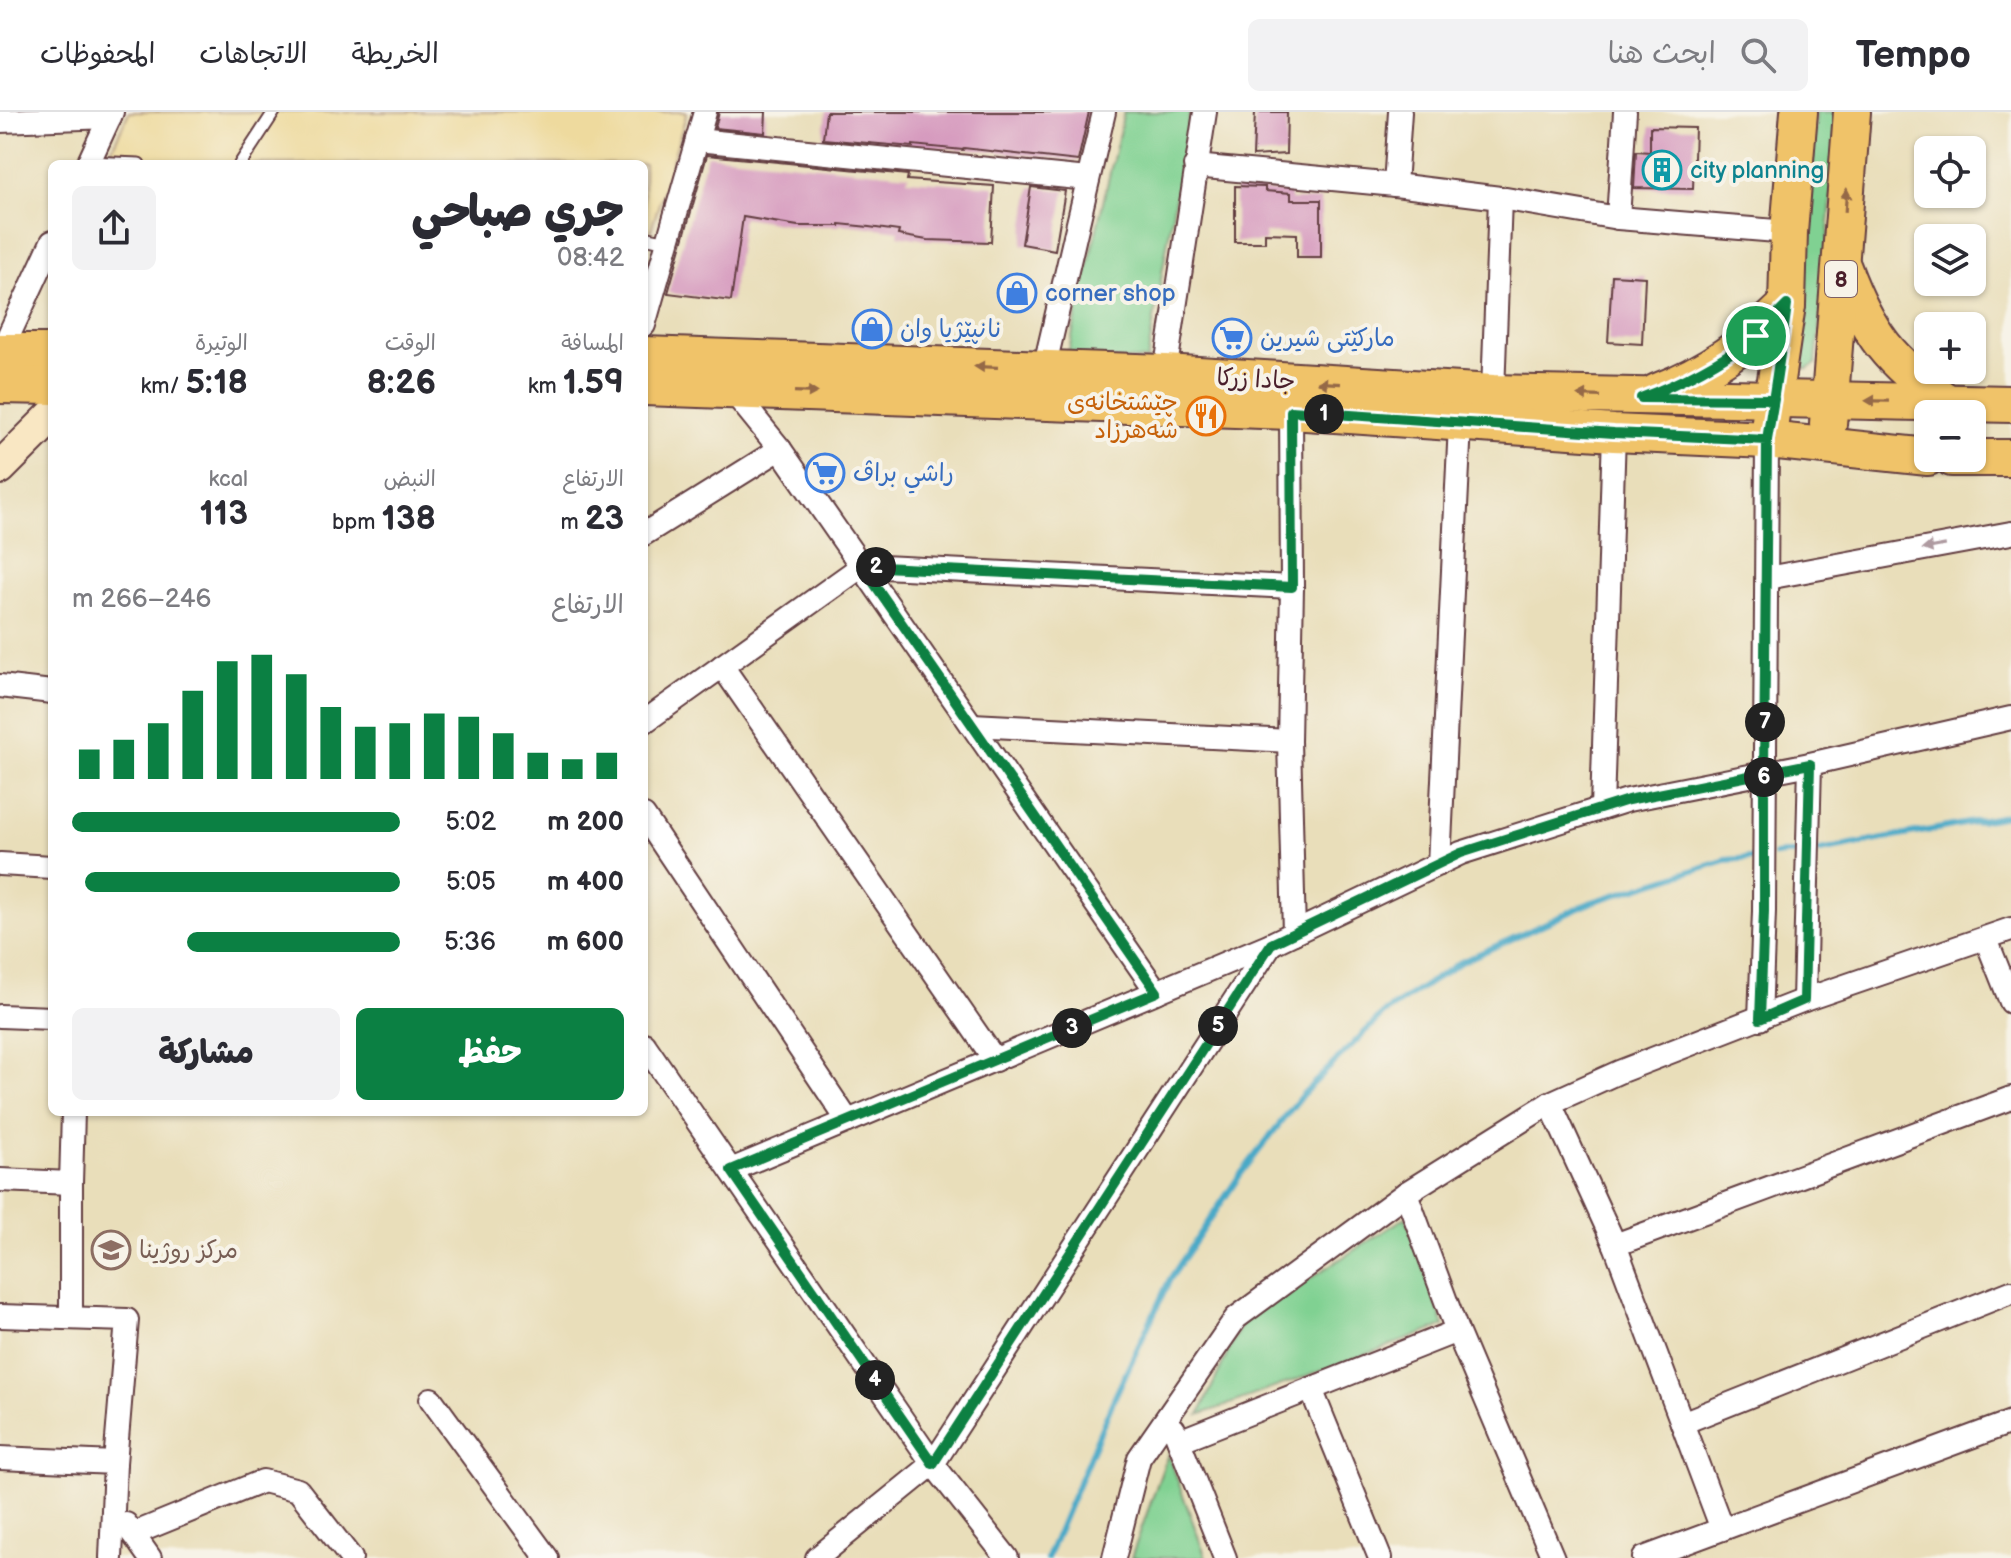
<!DOCTYPE html>
<html lang="ar">
<head>
<meta charset="utf-8">
<style>
	body { margin:0; font-family:"Balsamiq Sans","Playpen Sans Arabic",sans-serif; background:#f2f2f3; color:#2b2b33; direction:rtl; height:100vh; display:flex; flex-direction:column; font-size:30px; white-space:nowrap }
	* { box-sizing:border-box; margin:0 }
	p { font-size:26px; color:#7c7c81 }
	.icon { flex:none; width:44px; height:44px; fill:none; stroke:currentColor; stroke-width:2; stroke-linecap:round; stroke-linejoin:round }
	.map { position:relative; flex:1; overflow:hidden; direction:ltr }
	.details { position:absolute; left:48px; top:48px; width:600px; height:956px; display:flex; flex-direction:column; background:#fff; border-radius:12px; box-shadow:0 2px 6px #0004; direction:rtl }
	.details>* { flex:none }
	.buttons { position:absolute; left:1914px; top:24px; display:grid; gap:16px }
	.buttons a { display:grid; place-items:center; width:72px; height:72px; border-radius:12px; background:#fff; box-shadow:0 2px 6px #0004; font-size:40px }
	.pin { position:absolute; display:grid; place-items:center; width:68px; height:68px; color:#fff; margin:-34px; border:4px solid #fff; border-radius:50%; box-shadow:0 2px 8px #0007 }
	.km { position:absolute; width:40px; height:40px; margin:-20px; border-radius:50%; background:#222; color:#fff; font-size:22px; line-height:40px; text-align:center }
	.round { display:grid; place-items:center; flex:none; width:84px; height:84px; border-radius:12px; background:#f2f2f3 }
	.summary { display:flex; align-items:center; justify-content:space-between; height:136px; padding:0 24px }
	h1 { font-size:44px; font-weight:800; line-height:60px }
	.stats { display:grid; grid-template-columns:repeat(3,1fr); gap:12px; height:136px; padding:8px 24px }
	.stats div { display:grid; align-content:center }
	.stats b { font-size:34px; font-weight:800 }
	.stats small { font-size:22px; font-weight:400 }
	.stats p { font-size:22px }
	.chart { height:224px; padding:16px 24px }
	.chart p { display:flex; justify-content:space-between }
	.chart svg { width:100%; height:144px; margin-top:8px; stroke:#0b8043; stroke-width:6 }
	.button { display:flex; gap:16px; margin-top:auto; padding:16px 24px }
	.button a { flex:1; height:92px; border-radius:12px; background:#0b8043; color:#fff; font-size:32px; font-weight:800; line-height:92px; text-align:center }
	.button a+a { background:#f2f2f3; color:#2b2b33 }
	ul { padding:0 24px; list-style:none; font-size:26px }
	li { display:grid; grid-template-columns:128px 96px 1fr; align-items:center; height:60px }
	li i { height:20px; border-radius:10px; background:#0b8043 }
	header { display:flex; align-items:center; gap:48px; box-sizing:border-box; height:112px; padding:0 40px; background:#fff; border-bottom:2px solid #e1e1e2 }
	header strong { font-size:38px }
	nav { display:flex; gap:44px; margin-inline-start:auto; font-size:28px }
	.search { width:560px; height:72px; background:#f2f2f3; display:flex; align-items:center; gap:20px; box-sizing:border-box; padding:0 28px; border-radius:12px; color:#7c7c81; font-size:30px }
	.map>svg:first-child { display:block }
	.green { fill:#80d192; stroke:#65785e; stroke-width:2 }
	.sand { fill:#eeda9e; stroke:#9c7c64; stroke-width:2 }
	.lines { fill:none; stroke-linecap:round; stroke-linejoin:round }
	.stream { stroke:#48a9c7; stroke-width:6 }
	.building { fill:#d598bd }
	.service-casing { stroke:#623c40; stroke-width:15 }
	.minor-casing { stroke:#623c40; stroke-width:26 }
	.secondary-casing { stroke:#623c40; stroke-width:36 }
	.primary-casing { stroke:#623c40; stroke-width:40 }
	.service { stroke:#fff; stroke-width:11 }
	.minor { stroke:#fff; stroke-width:22 }
	.secondary { stroke:#f9e7c3; stroke-width:32 }
	.primary { stroke:#f0c369; stroke-width:36 }
	.oneway { fill:#956947 }
	.oneway2 { fill:#ae9aa0 }
	.route-casing { stroke:#fff; stroke-width:16 }
	.route { stroke:#0b8043; stroke-width:10 }
	.labels { text-anchor:middle; stroke-width:8; stroke-linejoin:round; paint-order:stroke }
	.shield { fill:#f7f3e8; stroke:#7e5f64; stroke-width:2 }
	.shield-label { font-size:22px; font-weight:bold; fill:#4a1f2b }
	.culture-label { font-size:24px; fill:#0d838f; stroke:#f7f3e8; text-anchor:start }
	.shop-label { font-size:24px; fill:#366cbe; stroke:#f7f3e8; text-anchor:start }
	.street-label { font-size:24px; fill:#4a1f2b; stroke:#f7f3e8 }
	.food-label { font-size:24px; fill:#c56008; stroke:#f7f3e8; text-anchor:end }
	.education-label { font-size:24px; fill:#785e54; stroke:#f7f3e8; text-anchor:start }
</style>
</head>
<body>
<header>
<strong>Tempo</strong>
<div class="search"><svg class="icon" aria-label="search" viewBox="0 0 24 24"><circle cx="10" cy="10" r="6"/><path d="M15 15l6 6"/></svg>ابحث هنا</div>
<nav><a>الخريطة</a><a>الاتجاهات</a><a>المحفوظات</a></nav>
</header>
<div class="map">
<svg width="2011" height="1446" viewBox="0 0 2011 1446">
	<rect width="100%" height="100%" fill="#f7f3e8"/>
	<filter id="ink" filterUnits="userSpaceOnUse"><feTurbulence type="fractalNoise" baseFrequency=".0125" numOctaves="2"/><feDisplacementMap in="SourceGraphic" scale="16" xChannelSelector="R" yChannelSelector="G"/><feConvolveMatrix kernelMatrix="1 2 1 2 8 2 1 2 1" color-interpolation-filters="sRGB"/></filter>
	<filter id="wash" filterUnits="userSpaceOnUse"><feTurbulence type="fractalNoise" baseFrequency=".006" numOctaves="4" result="noise"/><feDisplacementMap in="SourceGraphic" scale="32" xChannelSelector="R" yChannelSelector="G"/><feGaussianBlur stdDeviation="1.8" result="paint"/><feColorMatrix in="noise" values="0 0 0 0 0 0 0 0 0 0 0 0 0 0 0 0 0 1.4 0 .05"/><feComposite in="paint" operator="in"/></filter>
	<g filter="url(#wash)">
		<rect width="100%" height="100%" fill="#e9deba"/>
		<!-- green -->
		<g class="green">
			<path d="M1124,0H1190L1147,248L1067,246Z"/>
			<path d="M1816,0H1839L1816,252L1807,257L1799,253Z"/>
			<path d="M1406,1105L1444,1214L1199,1303L1242,1210Z"/>
			<path d="M1168,1342L1206,1446H1131Z"/>
		</g>
		<!-- sand -->
		<path class="sand" d="M129,0H687L644,141V52H105Z"/>
		<g class="lines">
			<!-- stream -->
			<g class="stream">
				<path d="M1820,739L2011,703"/>
				<path d="M1775,743L1796,741"/>
				<path d="M1047,1446L1113,1289L1170,1167L1240,1063L1302,983L1384,901L1459,851L1592,790L1726,748L1752,746"/>
			</g>
		</g>
		<g id="blocks">
			<!-- building -->
			<g class="building">
				<path d="M719,0H766L765,21L715,16Z"/>
				<path d="M826,0H1089L1078,49L964,36L963,38L913,33V35L823,27Z"/>
				<path d="M1255,0H1287L1286,42L1253,44Z"/>
				<path d="M1650,15L1695,16L1693,77L1634,76L1636,39L1650,40Z"/>
				<path d="M707,43L908,63L907,68L994,74L991,130L927,128L898,123L899,119L869,115L840,112V114H798L743,105L731,189L668,181Z"/>
				<path d="M1235,74L1265,75V79L1291,81V88H1321V145H1297V122L1265,121V130H1235Z"/>
				<path d="M1031,75L1065,79L1055,138L1022,132Z"/>
				<path d="M1612,163L1645,165L1642,232L1608,230Z"/>
			</g>
		</g>
	</g>
	<g filter="url(#ink)">
		<use href="#blocks" fill-opacity="0" stroke="#623c40" stroke-width="2"/>
		<g class="lines">
			<!-- service casing -->
			<g class="service-casing">
				<g id="service">
					<path d="M89,50L139,52"/>
					<path d="M240,52L274,0"/>
					<path d="M644,125L668,130"/>
				</g>
			</g>
			<!-- minor casing -->
			<g class="minor-casing">
				<g id="minor">
					<path d="M0,9L110,5"/>
					<path d="M697,28L1088,67"/>
					<path d="M88,52L112,0"/>
					<path d="M1195,54L1395,73L1500,86L1618,106L1789,120"/>
					<path d="M1395,73L1400,0"/>
					<path d="M1618,106L1625,0"/>
					<path d="M644,213L705,0"/>
					<path d="M1,240L52,130"/>
					<path d="M1044,257L1104,0"/>
					<path d="M1165,261L1205,0"/>
					<path d="M732,278L780,337L1157,880"/>
					<path d="M1493,281L1500,86"/>
					<path d="M1291,299L1292,475L1289,629L1294,821"/>
					<path d="M644,422L780,337"/>
					<path d="M1767,466L2011,421"/>
					<path d="M722,554L995,948"/>
					<path d="M0,574L52,580"/>
					<path d="M644,610L862,454L1292,475"/>
					<path d="M972,613L1289,629"/>
					<path d="M1602,696L1614,321"/>
					<path d="M644,704L848,1009"/>
					<path d="M0,752L52,755"/>
					<path d="M1439,752L1460,312"/>
					<path d="M1986,827L2011,890"/>
					<path d="M1804,888L1810,652"/>
					<path d="M0,904L52,906"/>
					<path d="M1760,907L1764,799L1767,328"/>
					<path d="M644,932L933,1352L1007,1446"/>
					<path d="M1550,991L1615,1133L1722,1417"/>
					<path d="M731,1058L1271,832L1461,741L1628,688L1810,652L2011,606"/>
					<path d="M0,1068L71,1071L73,1000"/>
					<path d="M71,1071V1206"/>
					<path d="M1406,1081L1457,1219L1553,1446"/>
					<path d="M1615,1133L2011,986"/>
					<path d="M0,1204L127,1208L115,1351L111,1446"/>
					<path d="M1311,1277L1380,1446"/>
					<path d="M431,1287L547,1446"/>
					<path d="M1682,1311L2011,1180"/>
					<path d="M1174,1317L1225,1446"/>
					<path d="M1179,1329L1457,1219"/>
					<path d="M0,1346L115,1351"/>
					<path d="M126,1412L150,1446"/>
					<path d="M133,1422L263,1369L298,1378L351,1446"/>
					<path d="M817,1446L933,1352L1271,832"/>
					<path d="M1114,1446L1139,1346L1236,1206L1406,1081L1550,991L1619,960L1804,888L2011,817"/>
					<path d="M1644,1446L2011,1310"/>
				</g>
			</g>
			<!-- secondary casing -->
			<g class="secondary-casing">
				<path id="secondary" d="M0,356L52,304"/>
			</g>
			<!-- primary casing -->
			<g class="primary-casing">
				<g id="primary">
					<path d="M1843,156C1868,223 1890,250 1948,291"/>
					<path d="M0,240H52"/>
					<path d="M644,243L1165,261L1493,281L2011,292"/>
					<path d="M0,273L52,274"/>
					<path d="M644,275L1291,299L1614,321L1767,328L1928,345"/>
					<path d="M1657,280C1708,261 1748,231 1787,193"/>
					<path d="M1770,309L1787,193L1789,120L1799,0"/>
					<path d="M1828,312L1852,0"/>
					<path d="M1952,346H2011"/>
				</g>
			</g>
			<!-- service -->
			<use href="#service" class="service"/>
			<!-- minor -->
			<use href="#minor" class="minor"/>
			<!-- secondary -->
			<use href="#secondary" class="secondary"/>
			<!-- primary -->
			<use href="#primary" class="primary"/>
		</g>
		<!-- one-way arrows -->
		<defs><path id="oneway-solid" d="M-6-.8H1V-3.2L6.5 0L1 3.2V.8H-6Z" transform="scale(2)"/></defs>
		<g class="oneway">
			<use href="#oneway-solid" transform="translate(1846 88) rotate(-86)"/>
			<use href="#oneway-solid" transform="translate(986 255) rotate(-178)"/>
			<use href="#oneway-solid" transform="translate(1329 271) rotate(-177)"/>
			<use href="#oneway-solid" transform="translate(806 280) rotate(2)"/>
			<use href="#oneway-solid" transform="translate(1589 284) rotate(-178)"/>
			<use href="#oneway-solid" transform="translate(1877 289) rotate(-179)"/>
		</g>
		<use class="oneway2" href="#oneway-solid" transform="translate(1934 435) rotate(170)"/>
	</g>
	<g class="lines" filter="url(#ink)">
		<!-- route casing -->
		<g class="route-casing">
			<path id="route" d="M1756,224L1787,193C1781,238 1774,283 1767,328L1614,321L1291,299L1292,475L862,454L1157,880L731,1058L933,1352L1271,832L1461,741L1628,688L1764,661V799L1760,907L1804,888L1810,652L1764,661L1767,328L1774,287L1641,286C1683,270 1719,251 1756,224"/>
		</g>
		<!-- route -->
		<use href="#route" class="route"/>
	</g>
	<!-- icons -->
	<defs>
		<g id="building-ring" transform="scale(2)"><circle r="9.5" fill="#f7f3e8" stroke="#0f9aa8" stroke-width="1.5"/><path d="M-4-6H4V6H1V3H-1V6H-4ZM-2.5-4.3h1.7v1.8h-1.7ZM.8-4.3h1.7v1.8H.8ZM-2.5-1h1.7V.8h-1.7ZM.8-1h1.7V.8H.8Z" fill="#0f9aa8"/></g>
		<g id="shop-ring" transform="scale(2)"><circle r="9.5" fill="#f7f3e8" stroke="#3f7fe0" stroke-width="1.5"/><path d="M-5-2.5h2.3a2.7 3.5 0 0 1 5.4 0H5L5.5 6h-11ZM-1.5-2.5h3a1.5 2.3 0 0 0-3 0Z" fill="#3f7fe0"/></g>
		<g id="supermarket-ring" transform="scale(2)"><circle r="9.5" fill="#f7f3e8" stroke="#3f7fe0" stroke-width="1.5"/><path d="M-6-5.5h2.5l.6 2H6L4.5 2H-2.5L-4.4-4H-6ZM-1.5 3.2a1.3 1.3 0 1 0 .1 0ZM3 3.2a1.3 1.3 0 1 0 .1 0Z" fill="#3f7fe0"/></g>
		<g id="restaurant-ring" transform="scale(2)"><circle r="9.5" fill="#f7f3e8" stroke="#e8710a" stroke-width="1.5"/><path d="M-5-6h1v4h1v-4h1v4h1v-4h1v5L-1.5 .5V6h-2V.5L-5-1ZM5-6V6H3V1.5H1.5Q1.5-4 5-6Z" fill="#e8710a"/></g>
		<g id="school-ring" transform="scale(2)"><circle r="9.5" fill="#f7f3e8" stroke="#8d6e63" stroke-width="1.5"/><path d="M0-5L7-2L0 1L-7-2ZM-4 1L0 2.5L4 1V4Q0 6-4 4Z" fill="#8d6e63"/></g>
	</defs>
	<g fill-rule="evenodd">
		<use href="#building-ring" x="1662" y="58"/>
		<use href="#shop-ring" x="1017" y="181"/>
		<use href="#shop-ring" x="872" y="217"/>
		<use href="#supermarket-ring" x="1232" y="226"/>
		<use href="#restaurant-ring" x="1206" y="304"/>
		<use href="#supermarket-ring" x="825" y="361"/>
		<use href="#school-ring" x="111" y="1138"/>
	</g>
	<g class="labels">
		<!-- shield labels -->
		<rect class="shield" x="1825" y="149" width="32" height="36" rx="6"/>
		<g class="shield-label">
			<text x="1841" y="175">8</text>
		</g>
		<!-- culture labels -->
		<g class="culture-label">
			<text x="1690" y="66">city planning</text>
		</g>
		<!-- shop labels -->
		<g class="shop-label">
			<text x="1045" y="189">corner shop</text>
			<text x="900" y="225">نانپێژیا وان</text>
			<text x="1260" y="234">مارکێتی شیرین</text>
			<text x="853" y="369">راشي براڤ</text>
		</g>
		<!-- street labels -->
		<g class="street-label">
			<text transform="translate(1256 267) rotate(3)" y="8">جادا زرکا</text>
		</g>
		<!-- food labels -->
		<g class="food-label">
			<text x="1178" y="298">چێشتخانەی<tspan x="1178" dy="28">شەهرزاد</tspan></text>
		</g>
		<!-- education labels -->
		<g class="education-label">
			<text x="139" y="1146">مركز روژينا</text>
		</g>
	</g>
</svg>
<div class="buttons">
<a><svg class="icon" aria-label="locate" viewBox="0 0 24 24"><circle cx="12" cy="12" r="6"/><path d="M12 2v4M12 18v4M2 12h4M18 12h4"/></svg></a>
<a><svg class="icon" aria-label="layers" viewBox="0 0 24 24"><path d="M12 4l9 5-9 5-9-5zM3 14l9 5 9-5"/></svg></a>
<a>+</a>
<a>−</a>
</div>
<div class="pin" style="left:1756px;top:224px;background:#1e9e55"><svg class="icon" aria-label="arrive" viewBox="0 0 24 24"><path d="M6 21V4h12l-3 4 3 4H6"/></svg></div>
<b class="km" style="left:1324px;top:302px">1</b>
<b class="km" style="left:876px;top:455px">2</b>
<b class="km" style="left:1072px;top:916px">3</b>
<b class="km" style="left:875px;top:1268px">4</b>
<b class="km" style="left:1218px;top:914px">5</b>
<b class="km" style="left:1764px;top:665px">6</b>
<b class="km" style="left:1765px;top:610px">7</b>
<section class="details">
<div class="summary"><div><h1>جري صباحي</h1><p>08:42</p></div><a class="round"><svg class="icon" aria-label="share" viewBox="0 0 24 24"><path d="M12 15V3M7 8l5-5 5 5M5 13v7h14v-7"/></svg></a></div>
<div class="stats">
<div><p>المسافة</p><b>1.59<small> km</small></b></div>
<div><p>الوقت</p><b>8:26</b></div>
<div><p>الوتيرة</p><b>5:18<small> /km</small></b></div>
</div>
<div class="stats">
<div><p>الارتفاع</p><b>23<small> m</small></b></div>
<div><p>النبض</p><b>138<small> bpm</small></b></div>
<div><p>kcal</p><b>113</b></div>
</div>
<div class="chart"><p><span>الارتفاع</span>246–266 m</p>
<svg viewBox="0 0 160 44" preserveAspectRatio="none"><path d="M5 44V35M15 44V32M25 44V27M35 44V17M45 44V8M55 44V6M65 44V12M75 44V22M85 44V28M95 44V27M105 44V24M115 44V25M125 44V30M135 44V36M145 44V38M155 44V36"/></svg>
</div>
<ul>
<li><b>200 m</b>5:02<i style="width:100%"></i></li>
<li><b>400 m</b>5:05<i style="width:96%"></i></li>
<li><b>600 m</b>5:36<i style="width:65%"></i></li>
</ul>
<div class="button"><a>حفظ</a><a>مشاركة</a></div>
</section>
</div>
</body>
</html>
